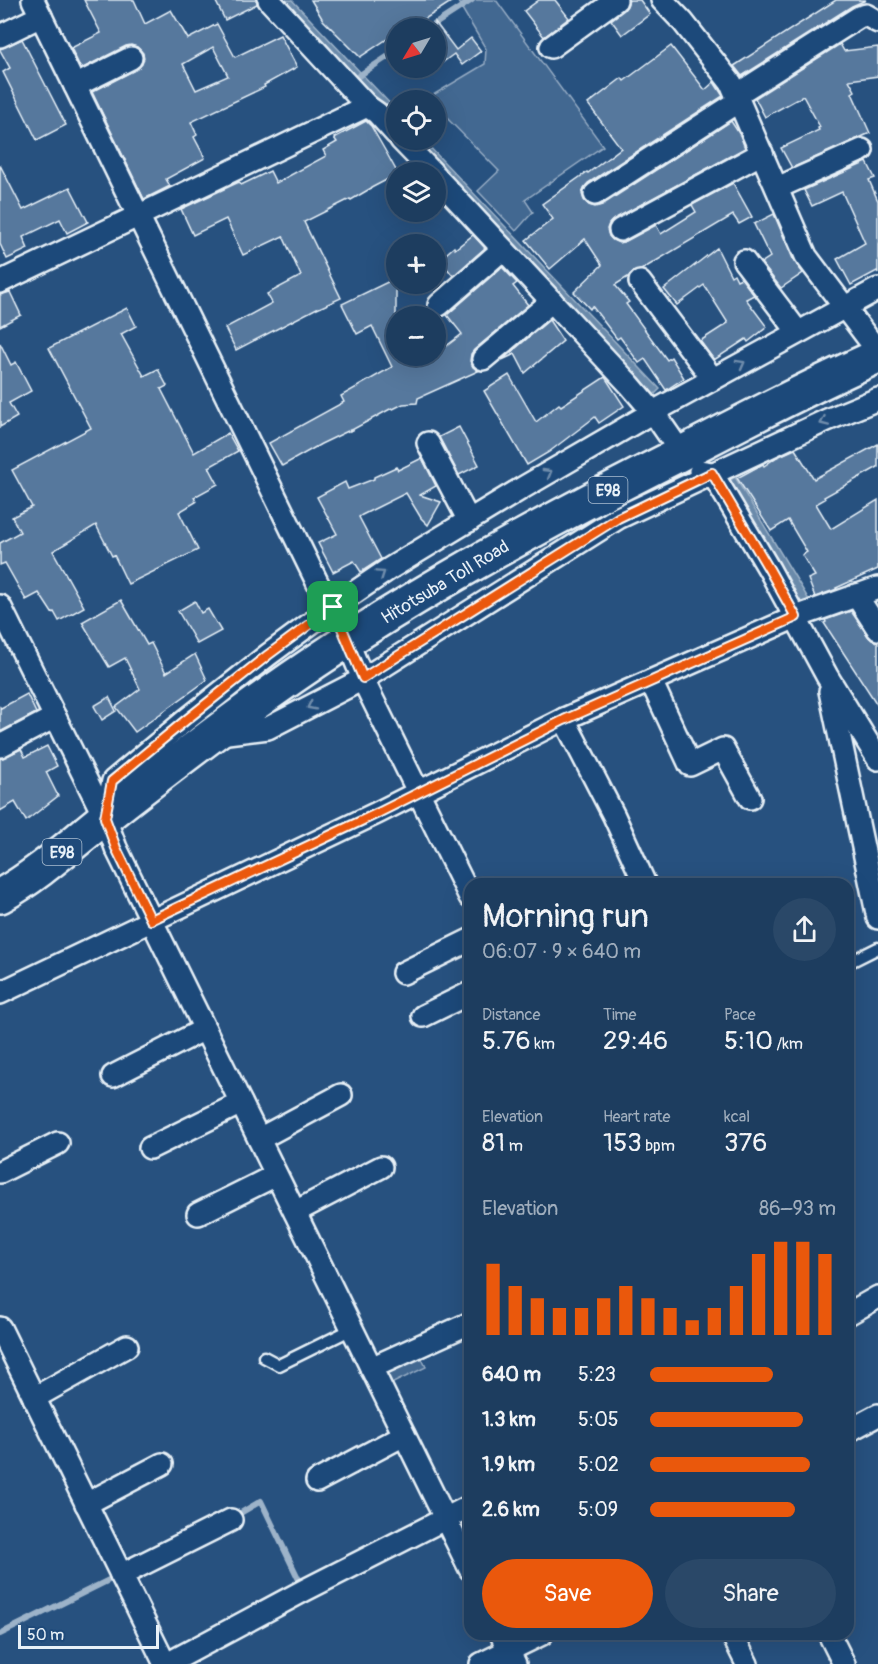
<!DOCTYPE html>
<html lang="en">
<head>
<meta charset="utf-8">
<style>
	body { margin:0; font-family:Pangolin,sans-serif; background:#2a4868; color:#f1f3f6; height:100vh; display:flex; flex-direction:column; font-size:22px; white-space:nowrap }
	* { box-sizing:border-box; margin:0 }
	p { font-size:20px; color:#a0aebd }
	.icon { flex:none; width:33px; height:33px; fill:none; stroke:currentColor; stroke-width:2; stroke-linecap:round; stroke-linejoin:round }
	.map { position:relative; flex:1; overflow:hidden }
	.details { position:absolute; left:464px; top:878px; width:390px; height:762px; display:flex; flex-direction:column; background:#1d3d5f; border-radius:18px; box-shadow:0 6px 24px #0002,0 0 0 2px #3b5674 }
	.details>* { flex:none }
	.needle { width:39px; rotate:232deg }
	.buttons { position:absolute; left:386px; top:18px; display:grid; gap:12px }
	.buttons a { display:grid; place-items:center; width:60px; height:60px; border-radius:50%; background:#1d3d5f; box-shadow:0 6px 24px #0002,0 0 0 2px #3b5674; font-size:30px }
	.scale { position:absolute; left:18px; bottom:15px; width:141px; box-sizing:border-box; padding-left:6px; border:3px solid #e8f1f8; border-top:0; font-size:16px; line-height:21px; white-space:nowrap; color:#e8f1f8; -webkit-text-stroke:4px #1f4a7a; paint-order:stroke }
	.pin { position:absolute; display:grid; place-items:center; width:51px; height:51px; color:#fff; margin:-26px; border-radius:12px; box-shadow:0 3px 9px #0006 }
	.round { display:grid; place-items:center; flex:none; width:63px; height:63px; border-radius:32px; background:#2a4868 }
	.summary { display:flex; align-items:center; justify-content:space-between; height:102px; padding:0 18px }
	h1 { font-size:33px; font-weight:600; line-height:45px }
	.metrics { display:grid; grid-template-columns:repeat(3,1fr); gap:9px; height:102px; padding:6px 18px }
	.metrics div { display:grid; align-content:center }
	.metrics b { font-size:26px; font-weight:600 }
	.metrics small { font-size:16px; font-weight:400 }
	.metrics p { font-size:16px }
	.chart { height:168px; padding:12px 18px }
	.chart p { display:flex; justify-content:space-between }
	.chart svg { width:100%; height:108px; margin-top:6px; stroke:#ea580c; stroke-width:6 }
	.cta { display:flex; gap:12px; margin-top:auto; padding:12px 18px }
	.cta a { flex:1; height:69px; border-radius:36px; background:#ea580c; color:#fff; font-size:24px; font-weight:600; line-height:69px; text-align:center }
	.cta a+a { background:#2a4868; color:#f1f3f6 }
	ul { padding:0 18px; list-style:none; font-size:20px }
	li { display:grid; grid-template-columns:96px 72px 1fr; align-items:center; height:45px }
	li i { height:15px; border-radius:8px; background:#ea580c }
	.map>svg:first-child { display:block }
	.green { fill:#436891; stroke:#96acc4; stroke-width:1.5 }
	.water { fill:#6b8aaa; stroke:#9db3c9; stroke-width:1.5 }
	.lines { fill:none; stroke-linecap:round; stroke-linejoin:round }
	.stream { stroke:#9db3c9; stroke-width:6 }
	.building { fill:#57789d; stroke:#e8f1f8; stroke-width:1.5; fill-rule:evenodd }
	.lane-casing { stroke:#e8f1f8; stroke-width:15 }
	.street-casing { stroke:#e8f1f8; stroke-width:26 }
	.primary-casing { stroke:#e8f1f8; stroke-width:38 }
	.lane { stroke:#1f4a7a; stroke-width:10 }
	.street { stroke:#1f4a7a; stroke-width:21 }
	.primary { stroke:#1f4a7a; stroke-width:33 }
	.oneway { stroke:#6f8dac }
	.route-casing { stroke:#fff; stroke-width:12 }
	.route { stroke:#ea580c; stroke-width:8 }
	.labels { text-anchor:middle; stroke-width:4.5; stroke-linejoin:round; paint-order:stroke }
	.shield { fill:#1f4a7a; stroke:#acbfd2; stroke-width:1.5 }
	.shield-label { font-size:16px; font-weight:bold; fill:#e8f1f8 }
	.street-label { font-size:18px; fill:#e8f1f8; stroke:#1f4a7a }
</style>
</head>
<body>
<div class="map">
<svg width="878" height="1664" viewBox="0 0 878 1664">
	<rect width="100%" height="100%" fill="#27517f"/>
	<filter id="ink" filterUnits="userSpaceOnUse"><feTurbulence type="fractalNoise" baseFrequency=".0167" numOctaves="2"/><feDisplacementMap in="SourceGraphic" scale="12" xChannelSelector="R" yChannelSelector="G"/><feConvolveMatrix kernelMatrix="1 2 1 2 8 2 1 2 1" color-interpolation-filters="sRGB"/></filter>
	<g filter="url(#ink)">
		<!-- green -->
		<g class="green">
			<path d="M461,0H496L603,146L525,200L533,212L516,231L478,191L499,171L435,106V100H432L433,95L485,64L486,49L458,2Z"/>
			<path d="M420,1355L426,1367L389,1385L383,1374Z"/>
		</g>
		<!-- water -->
		<g class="water">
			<path d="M278,0H292L396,110V126Z"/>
			<path d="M409,140H423L660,389L653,396Z"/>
			<path d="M735,477L809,600L799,605L725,483Z"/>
		</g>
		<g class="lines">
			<!-- stream -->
			<g class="stream">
				<path d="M429,28L472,0"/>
				<path d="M357,77L396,51"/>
				<path d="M232,1518L261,1501L301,1584"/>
				<path d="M0,1634L119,1575"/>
			</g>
		</g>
		<!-- building -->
		<g class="building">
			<path d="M84,0H134L145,24L171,10L188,39L217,24L235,57L280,35L297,67L264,85L265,87L191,122L197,135L194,137L205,158L166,179L170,186L144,199L92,92L137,69L142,64L144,58L143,53L137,47L131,45L126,46L81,69L71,48L101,33ZM213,47L228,76L196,90L183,64Z"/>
			<path d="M215,0H257V4L225,20Z"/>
			<path d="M311,0H454L411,28H396V33L360,57L323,20Z"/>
			<path d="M539,0H555L569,18L544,37L524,11Z"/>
			<path d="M629,0H640L650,14L622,35L611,20L624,10L627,6Z"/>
			<path d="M836,0H866L852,6L742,76L734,66Z"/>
			<path d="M435,22L456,50L471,38L481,51L462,65L454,54L435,68Z"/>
			<path d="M22,39L66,125L37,140L3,72L10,68L0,50V49Z"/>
			<path d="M840,44L844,51L878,47V76L849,80L855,91L852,93L870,133L792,168L781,148L819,130L818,128L820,127L803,96L765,117L755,98Z"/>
			<path d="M671,46L705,90L714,82L723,96L588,183L584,188L582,194L584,200L589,205L595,207L602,205L731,121L740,135L745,148L614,219L609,224L607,229L609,236L613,240L619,243L626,241L656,225L661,234L696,212L692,205L733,183L752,217L739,224L733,215L641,270L633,272L628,277L615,285L629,302L626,304L667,360L671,357L684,378L666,390L645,359L639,363L620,337L617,339L592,306L590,309L574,292L602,265L585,239L550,269L526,240L553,219L542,204L587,172L588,173L621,148L588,104L622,78L624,81Z"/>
			<path d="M366,121L371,126L386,152L397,172H396V175L373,187L351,200L350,199L304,222L341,298L317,309V308L236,350L225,328L272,303L267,294L301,276L283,236L243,255L226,219L193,235L181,209L239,182L241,185L270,171L276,183L326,156L323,150L337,142L334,138Z"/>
			<path d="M867,162L875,178L869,180L878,201V273L877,271L851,285L837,259L865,243L842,192L812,206L804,190Z"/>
			<path d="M0,165L23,210L70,187L88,222L67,233L60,219L23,237L28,249L7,259L0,244Z"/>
			<path d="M774,214L794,261L803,273L781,288L761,263L770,257L754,224Z"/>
			<path d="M473,235L485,248L453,276L440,259L454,247L455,249Z"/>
			<path d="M717,248L731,276L734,274L737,280L741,278L754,295L746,299L767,327L748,342L746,339L714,360L700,341L728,323L704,285L677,305L664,289Z"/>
			<path d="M502,267L517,283L513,286L528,305L474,350L471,354L470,361L473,367L478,371L418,398L417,403L403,404L393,409L392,408L350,431V430L321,444L282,466L269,443L344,402L341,396L392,367L372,326L357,334L342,304L396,278V356H409L410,359H414L419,367L462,334L447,315Z"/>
			<path d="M10,292L21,315L0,326V295Z"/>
			<path d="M127,308L136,326L121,334L144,376L158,369L167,386L161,389L194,453L228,433L238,451L209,467L218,484L194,497L196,502L179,512L198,550L128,584L114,555L112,556L96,525L53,551L84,607L59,621L54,612L52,613L39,593L26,600L5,563L0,565V543L20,532L12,517L32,507L12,470L91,428L49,348Z"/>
			<path d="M549,320L563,341L525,373L515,354L502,360Z"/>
			<path d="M0,343L11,365L16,362L31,391L9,403L17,417L0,427Z"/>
			<path d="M509,375L536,422L559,404L561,406L605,377L624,406L599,423L595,417L549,452L527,465L484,391Z"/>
			<path d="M459,427L479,465L459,475L439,437Z"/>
			<path d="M878,444V467L824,497L825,499L816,504L831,529L878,500V569L836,588L837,589L815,597L808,579L815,576L802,555L807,552L788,520L771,531L737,478L763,464L764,466L777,457L795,449L814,479Z"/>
			<path d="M422,458L436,486L420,495L441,502L428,525L421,518L406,493L362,515L359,517L381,559L361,572L354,561L333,572L318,543L337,534L317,497L345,482L348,489L374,479V477L396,467L398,470Z"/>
			<path d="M121,600L147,645L151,643L166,673L195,654L207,680L135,732L116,707L140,689L125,658L109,667L82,622Z"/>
			<path d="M195,601L201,613L208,609L221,631L197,644L178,611Z"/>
			<path d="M851,611L868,636L872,640L878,642V706L824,623L826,622L825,620Z"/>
			<path d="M27,694L36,713L0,732V707L1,708Z"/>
			<path d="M109,697L116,711L102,720L94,706Z"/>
			<path d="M47,746L57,766L46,772L58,796L26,821L15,802L0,811V759L21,749L25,757Z"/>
		</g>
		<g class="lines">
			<!-- lane casing -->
			<g class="lane-casing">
				<g id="lane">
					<path d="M848,963L878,948"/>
					<path d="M264,1357L279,1365L352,1329"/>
				</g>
			</g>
			<!-- street casing -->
			<g class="street-casing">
				<g id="street">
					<path d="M33,0L320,588L333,607L366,686L470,897"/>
					<path d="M269,0L367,106L377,113L396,134"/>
					<path d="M662,0L683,22L731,83L806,256L873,345"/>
					<path d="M0,36L41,16"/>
					<path d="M551,47L616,0"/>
					<path d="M75,86L131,58"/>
					<path d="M736,95L859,17L866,15L878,22"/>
					<path d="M401,140L432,172"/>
					<path d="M435,176L630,385L653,412L673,441"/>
					<path d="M777,188L862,150"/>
					<path d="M595,194L739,101"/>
					<path d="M620,230L762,153"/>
					<path d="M744,261L798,332"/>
					<path d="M0,282L367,106"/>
					<path d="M640,282L713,379"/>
					<path d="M439,305L503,249"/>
					<path d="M483,359L552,301"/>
					<path d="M428,443L469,521"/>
					<path d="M700,471L712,473L769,569L827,676L878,759"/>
					<path d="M856,595L878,629"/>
					<path d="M0,606L105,818L116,848L470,1569"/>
					<path d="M651,681L690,765L723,749L750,798"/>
					<path d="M830,691L878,918"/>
					<path d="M564,719L614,816L645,884"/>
					<path d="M219,734L268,728L363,679L618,518L827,420L878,399"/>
					<path d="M0,746L55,717"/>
					<path d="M105,818L113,781L186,720L268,655L333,607L389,569L524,487L653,412L878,289"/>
					<path d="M403,973L470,940"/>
					<path d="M0,993L377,813L564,719L796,617L878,588"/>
					<path d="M423,1016L470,993"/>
					<path d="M113,1076L205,1029"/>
					<path d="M259,1139L341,1095"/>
					<path d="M150,1148L241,1103"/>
					<path d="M0,1172L58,1143"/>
					<path d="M295,1212L381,1167"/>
					<path d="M198,1214L276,1175"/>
					<path d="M848,1314L878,1297"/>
					<path d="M0,1328L165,1664"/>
					<path d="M371,1368L470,1323"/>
					<path d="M34,1398L127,1346"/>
					<path d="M848,1431L878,1415"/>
					<path d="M317,1481L404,1435"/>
					<path d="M86,1504L162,1464"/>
					<path d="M121,1575L231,1520"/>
					<path d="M501,1634L515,1664"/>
					<path d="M732,1634L747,1664"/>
					<path d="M829,1634L844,1664"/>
					<path d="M167,1664L305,1590L470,1506"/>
					<path d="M481,1664L542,1634"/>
				</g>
			</g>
			<!-- primary casing -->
			<g class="primary-casing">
				<path id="primary" d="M0,896C38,875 70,845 104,818C158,776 213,733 270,693C398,602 537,526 678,455C744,421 810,386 878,356"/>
			</g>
			<!-- lane -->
			<use href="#lane" class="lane"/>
			<!-- street -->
			<use href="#street" class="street"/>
			<!-- primary -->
			<use href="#primary" class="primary"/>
		</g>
		<!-- one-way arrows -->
		<defs><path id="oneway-chevron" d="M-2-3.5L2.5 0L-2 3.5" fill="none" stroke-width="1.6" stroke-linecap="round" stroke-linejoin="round" transform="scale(1.5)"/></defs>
		<g class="oneway">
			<use href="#oneway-chevron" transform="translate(741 364) rotate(-29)"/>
			<use href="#oneway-chevron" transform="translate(824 422) rotate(156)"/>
			<use href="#oneway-chevron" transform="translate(548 473) rotate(-30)"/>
			<use href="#oneway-chevron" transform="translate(381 574) rotate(-34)"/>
			<use href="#oneway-chevron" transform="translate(311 706) rotate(153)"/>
		</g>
	</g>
	<g class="lines" filter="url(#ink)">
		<!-- route casing -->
		<g class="route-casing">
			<path id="route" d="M712,473L769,569L796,617L564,720L378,813L151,920L116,848L105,818L112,781L186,720L268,655L333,607L363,678L618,518Z"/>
		</g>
		<!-- route -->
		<use href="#route" class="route"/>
	</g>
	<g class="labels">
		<!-- shield labels -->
		<g class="shield">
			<rect x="588.5" y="477" width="39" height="26" rx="4.5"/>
			<rect x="42.5" y="839" width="39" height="26" rx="4.5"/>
		</g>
		<g class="shield-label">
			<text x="608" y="496">E98</text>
			<text x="62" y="858">E98</text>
		</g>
		<!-- street labels -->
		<g class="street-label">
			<text transform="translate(445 582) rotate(-31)" y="6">Hitotsuba Toll Road</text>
		</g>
	</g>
</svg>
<div class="buttons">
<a><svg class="needle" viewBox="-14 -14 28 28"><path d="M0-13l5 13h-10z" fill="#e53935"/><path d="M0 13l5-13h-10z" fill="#a0aebd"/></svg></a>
<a><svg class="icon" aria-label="locate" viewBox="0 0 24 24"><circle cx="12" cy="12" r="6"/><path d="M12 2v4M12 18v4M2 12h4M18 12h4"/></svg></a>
<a><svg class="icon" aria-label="layers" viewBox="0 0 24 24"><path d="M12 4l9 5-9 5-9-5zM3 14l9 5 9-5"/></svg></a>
<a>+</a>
<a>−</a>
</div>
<div class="scale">50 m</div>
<div class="pin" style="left:333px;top:607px;background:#1e9e55"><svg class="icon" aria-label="arrive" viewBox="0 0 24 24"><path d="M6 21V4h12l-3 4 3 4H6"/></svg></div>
<section class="details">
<div class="summary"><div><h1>Morning run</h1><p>06:07 · 9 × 640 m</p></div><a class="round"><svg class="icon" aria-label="share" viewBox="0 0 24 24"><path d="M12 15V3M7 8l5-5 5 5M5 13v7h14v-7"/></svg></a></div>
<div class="metrics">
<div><p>Distance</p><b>5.76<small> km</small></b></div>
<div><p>Time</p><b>29:46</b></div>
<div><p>Pace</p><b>5:10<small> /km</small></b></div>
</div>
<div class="metrics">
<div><p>Elevation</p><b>81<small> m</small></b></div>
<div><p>Heart rate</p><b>153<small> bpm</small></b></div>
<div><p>kcal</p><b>376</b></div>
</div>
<div class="chart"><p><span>Elevation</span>86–93 m</p>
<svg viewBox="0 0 160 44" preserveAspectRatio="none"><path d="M5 44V15M15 44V24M25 44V29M35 44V33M45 44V33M55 44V29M65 44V24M75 44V29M85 44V33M95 44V38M105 44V33M115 44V24M125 44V11M135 44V6M145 44V6M155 44V11"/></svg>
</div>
<ul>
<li><b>640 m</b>5:23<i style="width:66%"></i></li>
<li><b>1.3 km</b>5:05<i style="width:82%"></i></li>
<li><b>1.9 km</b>5:02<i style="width:86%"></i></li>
<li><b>2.6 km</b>5:09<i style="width:78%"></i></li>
</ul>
<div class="cta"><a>Save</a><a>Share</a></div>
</section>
</div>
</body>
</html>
